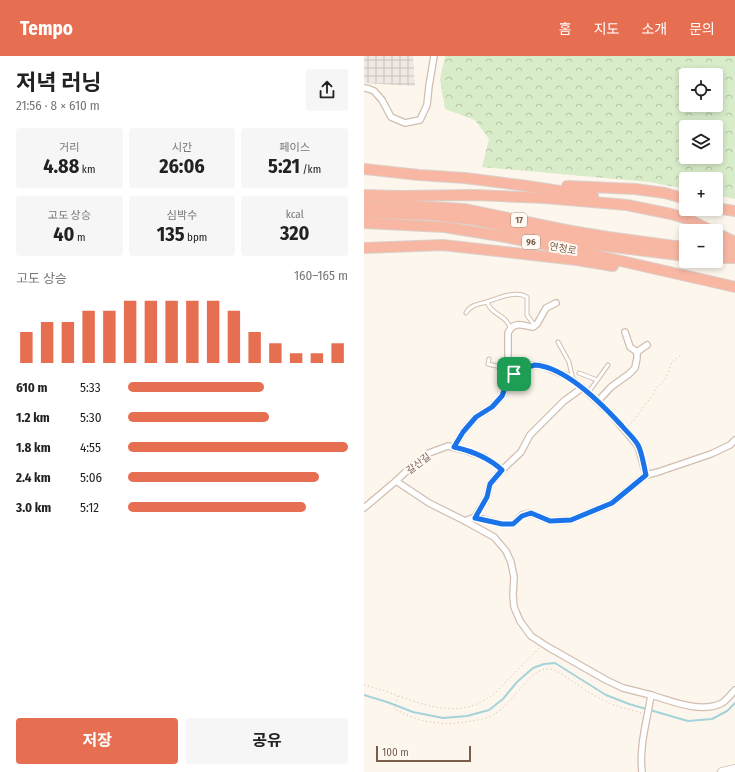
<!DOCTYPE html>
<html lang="ko">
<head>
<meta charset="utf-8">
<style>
	body { margin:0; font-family:"Fira Sans Condensed","Noto Sans KR",sans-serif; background:#f6f6f6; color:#222; height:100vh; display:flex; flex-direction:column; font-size:15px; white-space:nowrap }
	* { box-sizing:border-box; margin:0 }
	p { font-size:13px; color:#767676 }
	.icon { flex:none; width:22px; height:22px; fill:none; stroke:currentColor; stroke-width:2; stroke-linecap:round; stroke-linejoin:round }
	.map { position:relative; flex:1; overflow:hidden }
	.sheet { display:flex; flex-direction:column; background:#fff; width:364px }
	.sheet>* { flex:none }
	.buttons { position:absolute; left:315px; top:12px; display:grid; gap:8px }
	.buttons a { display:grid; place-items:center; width:44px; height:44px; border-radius:4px; background:#fff; box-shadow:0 2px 6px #0003; font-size:20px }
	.scale { position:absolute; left:12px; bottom:10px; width:95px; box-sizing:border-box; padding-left:4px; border:2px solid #7a5c4d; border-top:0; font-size:11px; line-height:14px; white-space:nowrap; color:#7a5c4d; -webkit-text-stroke:3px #fffaf3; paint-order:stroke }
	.pin { position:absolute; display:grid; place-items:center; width:34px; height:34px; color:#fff; margin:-17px; border-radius:8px; box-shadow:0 2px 6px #0006 }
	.round { display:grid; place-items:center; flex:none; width:42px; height:42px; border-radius:4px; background:#f6f6f6 }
	.overview { display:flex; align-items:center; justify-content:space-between; height:68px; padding:0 16px }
	h1 { font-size:22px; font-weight:700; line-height:30px }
	.stats { display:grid; grid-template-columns:repeat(3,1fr); gap:6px; height:68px; padding:4px 16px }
	.stats div { display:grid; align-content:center; border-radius:4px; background:#f6f6f6; text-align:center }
	.stats b { font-size:20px; font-weight:700 }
	.stats small { font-size:11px; font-weight:400 }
	.stats p { font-size:11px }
	.chart { height:112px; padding:8px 16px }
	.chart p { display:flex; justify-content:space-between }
	.chart svg { width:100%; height:72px; margin-top:4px; stroke:#e76f51; stroke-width:6 }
	.cta { display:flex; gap:8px; margin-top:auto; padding:8px 16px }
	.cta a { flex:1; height:46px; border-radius:4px; background:#e76f51; color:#fff; font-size:16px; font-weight:700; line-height:46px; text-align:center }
	.cta a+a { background:#f6f6f6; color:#222 }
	ul { padding:0 16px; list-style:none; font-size:13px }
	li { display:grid; grid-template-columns:64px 48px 1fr; align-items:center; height:30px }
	li i { height:10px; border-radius:5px; background:#e76f51 }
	header { display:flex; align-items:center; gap:24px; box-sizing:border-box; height:56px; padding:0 20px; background:#e76f51; color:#fff }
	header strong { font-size:19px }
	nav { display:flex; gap:22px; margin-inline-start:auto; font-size:14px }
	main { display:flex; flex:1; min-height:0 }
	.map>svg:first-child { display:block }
	.industrial { fill:url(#industrial-grid) }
	.forest { fill:url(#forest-crowns); fill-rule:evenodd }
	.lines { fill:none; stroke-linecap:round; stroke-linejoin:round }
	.stream { stroke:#a5d3da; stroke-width:2 }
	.lane-casing { stroke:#d1beb0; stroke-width:5 }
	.street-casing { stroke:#d1beb0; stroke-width:8 }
	.secondary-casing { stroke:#d6c0b0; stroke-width:10 }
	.highway-casing { stroke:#dad1cd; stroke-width:12 }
	.path { stroke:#d9b8a5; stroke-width:1; stroke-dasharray:1 3; stroke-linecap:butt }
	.lane { stroke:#fff; stroke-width:3 }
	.street { stroke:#fff; stroke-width:5.5 }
	.secondary { stroke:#fff; stroke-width:8 }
	.highway { stroke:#f7b7a3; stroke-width:10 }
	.route-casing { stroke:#fff; stroke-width:8 }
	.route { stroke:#1a73e8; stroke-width:5 }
	.labels { text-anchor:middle; stroke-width:4; stroke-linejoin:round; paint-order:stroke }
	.shield { fill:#fffaf3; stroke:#a28b7f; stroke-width:1 }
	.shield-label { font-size:9px; font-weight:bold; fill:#7a5c4d }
	.street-label { font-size:10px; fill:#7a5c4d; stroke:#fffaf3 }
</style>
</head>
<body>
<header>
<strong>Tempo</strong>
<nav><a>홈</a><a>지도</a><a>소개</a><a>문의</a></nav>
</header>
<main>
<section class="sheet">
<div class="overview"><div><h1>저녁 러닝</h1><p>21:56 · 8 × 610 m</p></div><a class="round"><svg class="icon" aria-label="share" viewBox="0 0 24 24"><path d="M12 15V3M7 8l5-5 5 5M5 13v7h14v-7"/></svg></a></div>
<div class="stats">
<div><p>거리</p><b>4.88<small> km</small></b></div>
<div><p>시간</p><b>26:06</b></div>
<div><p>페이스</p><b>5:21<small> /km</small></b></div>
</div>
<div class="stats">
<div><p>고도 상승</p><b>40<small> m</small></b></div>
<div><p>심박수</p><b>135<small> bpm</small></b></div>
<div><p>kcal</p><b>320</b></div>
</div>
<div class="chart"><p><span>고도 상승</span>160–165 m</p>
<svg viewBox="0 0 160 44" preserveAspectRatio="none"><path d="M5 44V25M15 44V19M25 44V19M35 44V12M45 44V12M55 44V6M65 44V6M75 44V6M85 44V6M95 44V6M105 44V12M115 44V25M125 44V32M135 44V38M145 44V38M155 44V32"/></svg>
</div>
<ul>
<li><b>610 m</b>5:33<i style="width:62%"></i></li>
<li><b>1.2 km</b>5:30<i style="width:64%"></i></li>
<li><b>1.8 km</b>4:55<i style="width:100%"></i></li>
<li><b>2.4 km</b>5:06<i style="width:87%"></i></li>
<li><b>3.0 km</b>5:12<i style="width:81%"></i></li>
</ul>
<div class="cta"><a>저장</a><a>공유</a></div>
</section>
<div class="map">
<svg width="371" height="716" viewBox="0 0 371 716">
	<defs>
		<pattern id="industrial-grid" width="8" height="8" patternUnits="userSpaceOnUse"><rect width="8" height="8" fill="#efe9e4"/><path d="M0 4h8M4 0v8" fill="none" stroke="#c7c0bb"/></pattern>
		<pattern id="forest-crowns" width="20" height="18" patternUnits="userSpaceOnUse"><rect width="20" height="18" fill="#d8ecc9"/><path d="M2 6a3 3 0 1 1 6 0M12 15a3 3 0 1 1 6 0" fill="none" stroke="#b4c2a5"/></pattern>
	</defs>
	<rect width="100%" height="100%" fill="#fdf6ec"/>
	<!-- industrial -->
	<path class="industrial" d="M0,0H49L51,30L0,27Z"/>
	<!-- forest -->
	<path class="forest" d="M81,0H371V143L352,139V123H322V133L285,126L118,111L125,83L111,64L81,53L76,23ZM322,19H352V49H322ZM322,71H352V101H322Z"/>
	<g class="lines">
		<!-- stream -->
		<path class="stream" d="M0,639L23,646L49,656L79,662L103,660L125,654L139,643L153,626L169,612L180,608L191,607L242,639L265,648L324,665L348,663L363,655L371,647"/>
		<!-- lane casing -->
		<g class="lane-casing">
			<g id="lane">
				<path d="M102,257C106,249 115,248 123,246"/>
				<path d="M146,272C143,259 127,259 123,246C134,242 152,234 163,241V259L171,270"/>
				<path d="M194,286L205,306L209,324"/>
				<path d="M125,303L124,308L145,313"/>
				<path d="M215,317L233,324"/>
				<path d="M224,337L244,309"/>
			</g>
		</g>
		<!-- street casing -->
		<g class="street-casing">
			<g id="street">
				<path d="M0,32L5,33L10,35L18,44L27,61L41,67L56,64L63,49L65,30L70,0"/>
				<path d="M273,296L283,289"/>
				<path d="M150,318L144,310V277C150,264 159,270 169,271L173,268L182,252L192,247"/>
				<path d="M234,345L247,331L265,318L271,312L273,302V296L266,291L261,276"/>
				<path d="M90,391L99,376L112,361L128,351L138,340L147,319L159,312L171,309L179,310L205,321L223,336L245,356L274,390L282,419"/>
				<path d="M32,425L65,447L101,465L130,481L142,495L147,506L150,521L149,539L150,551L156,565L167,580L184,591L242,624L259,632L287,639C283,665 275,690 278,716"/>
				<path d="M0,452L32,425L49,409L65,397L84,390L100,394L120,401L134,410L138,414"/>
				<path d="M111,461L123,441L126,428L138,414L157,396L166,379L200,345L218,332"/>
				<path d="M101,465L111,461L138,468H149L158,459L167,457L186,465L207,464L248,447L282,419L294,416L347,398L366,389L371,384"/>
				<path d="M287,639C308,645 337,658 358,647C363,644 367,638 371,634"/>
			</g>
		</g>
		<!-- secondary casing -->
		<g class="secondary-casing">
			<path id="secondary" d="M358,716L371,713"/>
		</g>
		<!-- highway casing -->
		<g class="highway-casing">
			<g id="highway">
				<path d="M0,113L55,119L101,122L156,129L229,140"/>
				<path d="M203,130L271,133L301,137L322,143"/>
				<path d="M0,139L36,140L111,139L181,142L263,149L307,158L324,163L348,175"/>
				<path d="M0,149L50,150L100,153L207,175L244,181L310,190H322"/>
				<path d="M352,152L371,155"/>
				<path d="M0,157L70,159L111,164L218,187L322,200"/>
				<path d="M0,167L80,171L136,180L213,195L371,231"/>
				<path d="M352,177L371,186"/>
				<path d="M0,192L79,189L213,204L249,210"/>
				<path d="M352,192H371"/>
				<path d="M352,202H371"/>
			</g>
		</g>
		<!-- path -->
		<g class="path">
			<path d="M264,370L270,364L287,341L292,332L299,326L302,321L308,306L317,299"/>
			<path d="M0,629C45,639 87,672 131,637L175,592"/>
			<path d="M34,640L30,653C37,656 43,659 50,662C68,668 88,669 107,665C113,664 121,663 127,660C139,654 147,643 156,633C163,626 171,614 182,613C190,612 197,618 204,622C214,629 225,637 237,643C249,650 264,653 277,657"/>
		</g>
		<!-- lane -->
		<use href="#lane" class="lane"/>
		<!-- street -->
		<use href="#street" class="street"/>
		<!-- secondary -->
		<use href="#secondary" class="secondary"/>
		<!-- highway -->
		<use href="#highway" class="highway"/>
	</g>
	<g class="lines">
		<!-- route casing -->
		<g class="route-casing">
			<path id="route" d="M171,309C202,311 238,348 258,370C263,376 270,382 274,389C278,396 280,411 282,419L248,447L207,464L186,465L167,457L158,460L149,468H138L111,462L123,441L126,428L138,414C125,402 108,395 90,391L99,376L112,361L128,351L138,340L146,319L160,312Z"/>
		</g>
		<!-- route -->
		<use href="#route" class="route"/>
	</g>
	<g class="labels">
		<!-- shield labels -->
		<g class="shield">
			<rect x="147" y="157" width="16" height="14" rx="3"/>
			<rect x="158" y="179" width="18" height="14" rx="3"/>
		</g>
		<g class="shield-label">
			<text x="155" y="167">17</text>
			<text x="167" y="189">96</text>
		</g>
		<!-- street labels -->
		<g class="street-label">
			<text transform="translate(199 192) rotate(11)" y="4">연청로</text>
			<text transform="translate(54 407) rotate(-37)" y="4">갈산길</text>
		</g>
	</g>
</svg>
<div class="buttons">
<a><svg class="icon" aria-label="locate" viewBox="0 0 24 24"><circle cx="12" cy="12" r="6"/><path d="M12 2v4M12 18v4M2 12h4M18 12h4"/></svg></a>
<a><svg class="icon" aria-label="layers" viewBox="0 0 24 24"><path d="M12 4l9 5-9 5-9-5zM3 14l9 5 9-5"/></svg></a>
<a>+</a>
<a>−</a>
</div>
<div class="scale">100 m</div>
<div class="pin" style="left:150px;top:318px;background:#1e9e55"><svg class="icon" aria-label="arrive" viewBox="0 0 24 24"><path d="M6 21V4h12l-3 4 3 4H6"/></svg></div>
</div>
</main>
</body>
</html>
